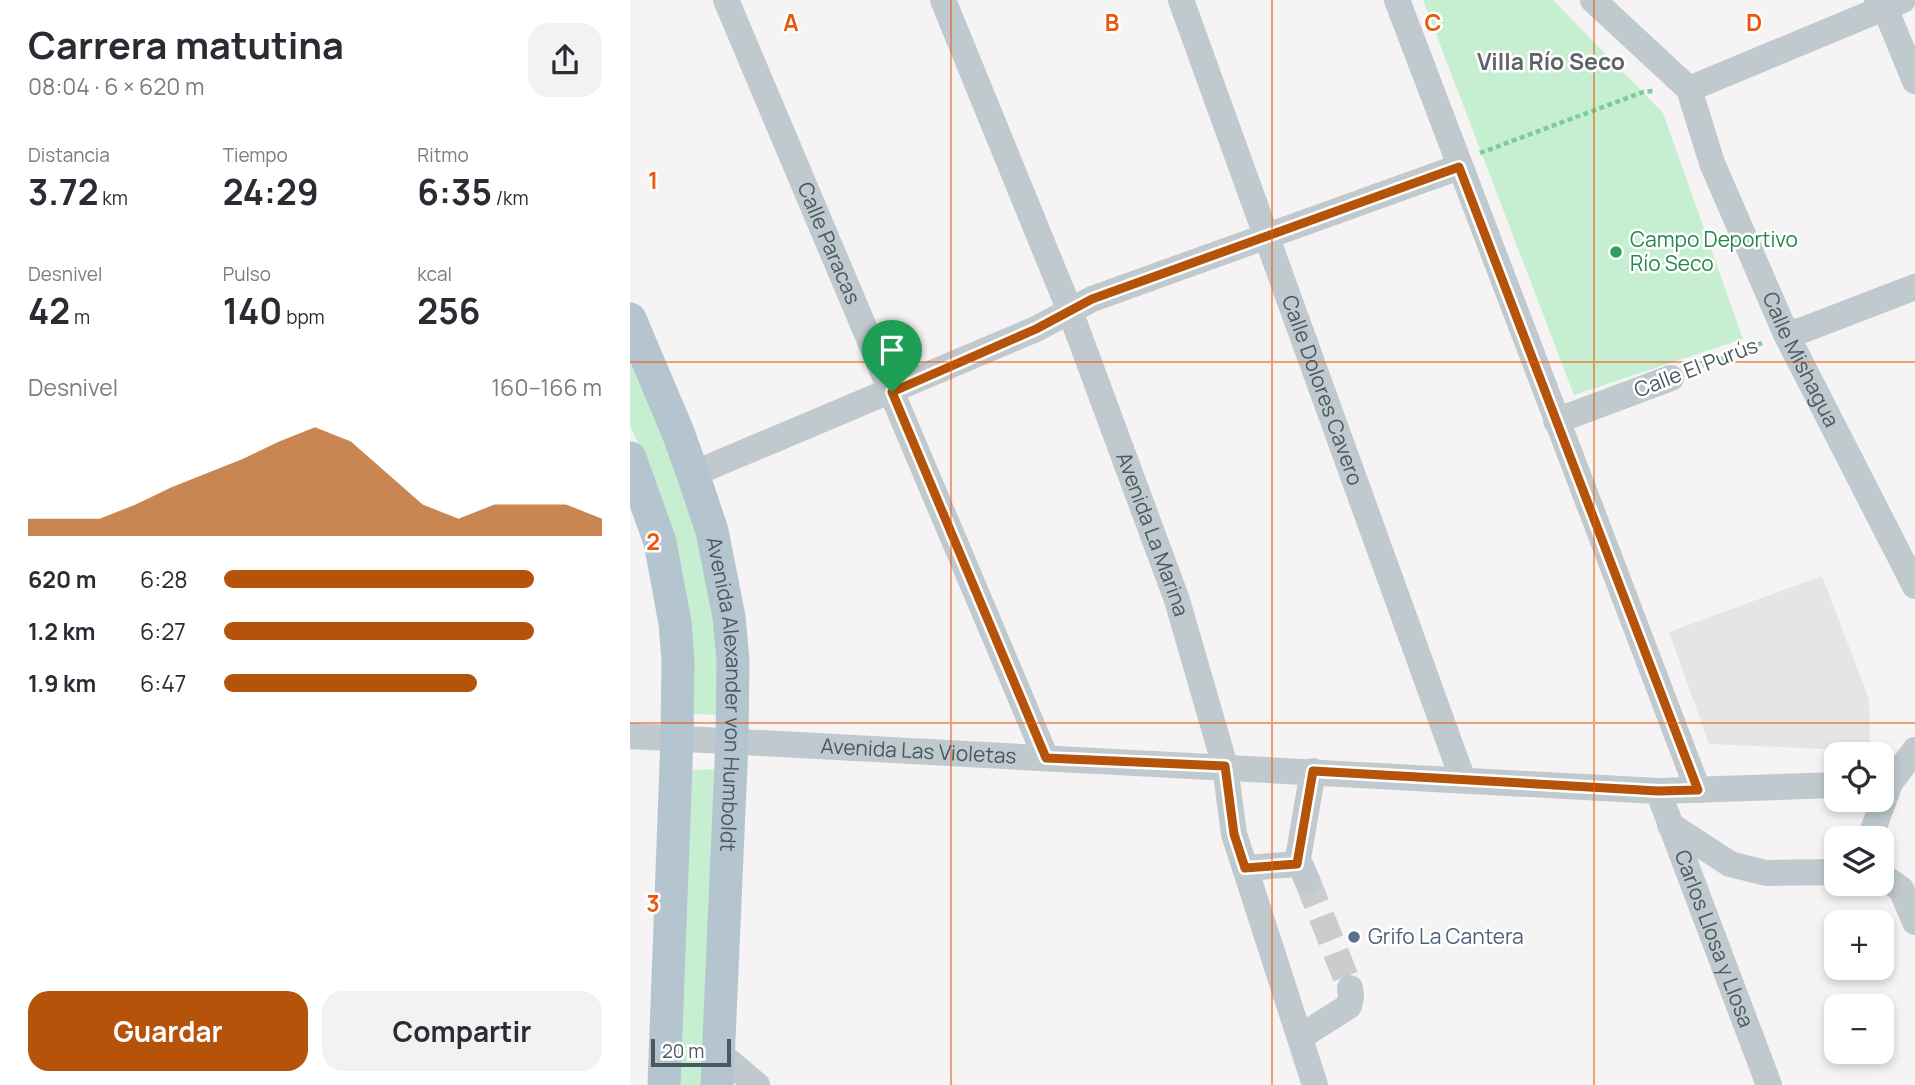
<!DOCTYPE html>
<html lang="es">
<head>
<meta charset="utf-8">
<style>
	body { margin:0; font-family:Manrope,sans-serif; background:#f2f2f3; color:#2b2b33; height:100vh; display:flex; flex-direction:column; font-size:26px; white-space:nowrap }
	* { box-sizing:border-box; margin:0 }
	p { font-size:23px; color:#7c7c81 }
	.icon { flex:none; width:38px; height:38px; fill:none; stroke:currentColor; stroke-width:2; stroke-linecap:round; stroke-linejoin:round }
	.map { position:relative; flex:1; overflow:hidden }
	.panel { display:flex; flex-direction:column; background:#fff; width:630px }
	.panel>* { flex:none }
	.controls { position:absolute; left:1194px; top:742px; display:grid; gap:14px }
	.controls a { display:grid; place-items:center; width:70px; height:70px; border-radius:14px; background:#fff; box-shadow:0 4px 10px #0003; font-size:35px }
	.scale { position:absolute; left:21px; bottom:18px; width:80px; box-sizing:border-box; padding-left:7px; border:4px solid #4b5860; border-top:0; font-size:19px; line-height:24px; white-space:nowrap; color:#4b5860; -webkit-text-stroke:5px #fff; paint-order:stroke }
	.pin { position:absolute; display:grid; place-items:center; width:60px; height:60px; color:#fff; margin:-72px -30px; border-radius:50% 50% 50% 0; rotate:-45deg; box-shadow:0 0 7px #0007 }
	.pin .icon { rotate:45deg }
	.round { display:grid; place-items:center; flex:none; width:74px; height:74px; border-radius:21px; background:#f2f2f3 }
	.head { display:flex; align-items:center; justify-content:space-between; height:119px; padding:0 28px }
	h1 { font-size:38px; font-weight:700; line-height:52px }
	.stats { display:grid; grid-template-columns:repeat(3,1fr); gap:10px; height:119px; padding:7px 28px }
	.stats div { display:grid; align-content:center }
	.stats b { font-size:35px; font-weight:700 }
	.stats small { font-size:19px; font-weight:400 }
	.stats p { font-size:19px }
	.chart { height:196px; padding:14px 28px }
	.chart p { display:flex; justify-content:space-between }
	.chart svg { width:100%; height:126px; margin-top:7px; fill:#b45309; opacity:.7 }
	.primary-button { display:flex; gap:14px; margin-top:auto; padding:14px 28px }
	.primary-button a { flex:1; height:80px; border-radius:21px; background:#b45309; color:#fff; font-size:28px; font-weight:700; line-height:80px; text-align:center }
	.primary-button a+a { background:#f2f2f3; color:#2b2b33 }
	ul { padding:0 28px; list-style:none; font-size:23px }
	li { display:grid; grid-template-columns:112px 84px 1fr; align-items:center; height:52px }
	li i { height:18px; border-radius:9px; background:#b45309 }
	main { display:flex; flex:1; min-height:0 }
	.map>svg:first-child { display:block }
	.education { fill:#e6e4e5 }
	.green { fill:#c5efd0 }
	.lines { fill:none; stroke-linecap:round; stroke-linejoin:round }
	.minor-tunnel { stroke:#caccce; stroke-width:26; stroke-dasharray:26 13; stroke-linecap:butt }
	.path { stroke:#7ecc9c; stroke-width:4.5; stroke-dasharray:5 3.5; stroke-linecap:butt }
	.minor { stroke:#bfc9ce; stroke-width:26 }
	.major { stroke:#b4c5d0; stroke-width:33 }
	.route-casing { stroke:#fff; stroke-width:14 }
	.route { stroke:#b45309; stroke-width:9 }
	.grid { fill:none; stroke:#e8590c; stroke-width:2; stroke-opacity:0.55 }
	.leisure-dot { fill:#2e9e5b; stroke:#fff; stroke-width:2.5 }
	.service-dot { fill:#5c6f8a; stroke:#fff; stroke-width:2.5 }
	.labels { text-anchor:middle; stroke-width:5; stroke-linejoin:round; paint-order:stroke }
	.leisure-label { font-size:21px; fill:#27864d; stroke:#fff; text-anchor:start }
	.street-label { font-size:21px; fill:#4b5860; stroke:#fff }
	.service-label { font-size:21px; fill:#4e5e75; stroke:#fff; text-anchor:start }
	.neighbourhood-label { font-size:23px; font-weight:bold; fill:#5f6468; stroke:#fff }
	.grid-label { font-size:23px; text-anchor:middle; font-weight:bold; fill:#e8590c; stroke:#fff; stroke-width:5; stroke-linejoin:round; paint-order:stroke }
</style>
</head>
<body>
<main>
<section class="panel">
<div class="head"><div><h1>Carrera matutina</h1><p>08:04 · 6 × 620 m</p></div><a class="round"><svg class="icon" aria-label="share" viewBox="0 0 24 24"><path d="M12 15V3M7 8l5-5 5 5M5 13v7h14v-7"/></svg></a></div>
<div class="stats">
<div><p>Distancia</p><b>3.72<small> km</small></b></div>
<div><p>Tiempo</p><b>24:29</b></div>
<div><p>Ritmo</p><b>6:35<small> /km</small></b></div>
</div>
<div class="stats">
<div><p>Desnivel</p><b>42<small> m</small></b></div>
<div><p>Pulso</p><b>140<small> bpm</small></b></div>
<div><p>kcal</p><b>256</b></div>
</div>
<div class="chart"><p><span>Desnivel</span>160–166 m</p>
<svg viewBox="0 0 160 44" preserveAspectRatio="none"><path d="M0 44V38L10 38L20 38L30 33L40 27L50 22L60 17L70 11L80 6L90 11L100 22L110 33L120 38L130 33L140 33L150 33L160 38V44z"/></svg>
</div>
<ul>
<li><b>620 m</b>6:28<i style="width:82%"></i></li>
<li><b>1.2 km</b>6:27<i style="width:82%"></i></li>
<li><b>1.9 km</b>6:47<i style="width:67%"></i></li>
</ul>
<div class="primary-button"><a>Guardar</a><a>Compartir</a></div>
</section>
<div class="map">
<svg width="1285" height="1085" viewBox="0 0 1285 1085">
	<rect width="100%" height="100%" fill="#f5f3f3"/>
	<!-- education -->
	<path class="education" d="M1192,576L1239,699L1240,751L1079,744L1039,632Z"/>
	<!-- green -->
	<g class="green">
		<path d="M793,0H923L1033,113L1113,339L944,395Z"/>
		<path d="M0,353L53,476L83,589L93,715L61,714L27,488L0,425Z"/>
		<path d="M87,769L74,1085H49L62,770Z"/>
	</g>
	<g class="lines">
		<!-- minor-tunnel -->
		<path class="minor-tunnel" d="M677,880L720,988"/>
		<!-- path -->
		<g class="path">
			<path d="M850,153L1013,92L1023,91"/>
			<path d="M1065,369L1132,343"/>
		</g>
		<!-- minor -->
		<g class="minor">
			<path id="s1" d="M96,0L416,758"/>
			<path id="s2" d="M313,0L440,311L547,600L595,766L604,834L685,1085"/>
			<path id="s3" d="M551,0L833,780"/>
			<path d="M767,0L1068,790"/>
			<path id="s4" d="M963,0L1059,89L1082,163L1156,334L1285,586"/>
			<path d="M1247,0L1255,8L1285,81"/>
			<path d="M1059,89L1273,0"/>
			<path d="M1156,334L1173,330L1285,287"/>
			<path d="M926,421L1041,378"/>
			<path d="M63,474L406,329L462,299L829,167"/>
			<path id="s5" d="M0,736L1028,791L1206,785"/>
			<path id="s6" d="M1028,791L1139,1085"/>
			<path d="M1040,825L1100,864L1136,873L1206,872"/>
			<path d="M1240,838L1260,783L1285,750"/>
			<path d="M667,864L683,771"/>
			<path d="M615,868L667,864L671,866L677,880"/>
			<path d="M1251,875L1271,889L1285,922"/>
			<path d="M670,1037L719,1006L721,997L720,988"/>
			<path d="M89,1053L127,1085"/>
		</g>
		<!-- major -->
		<g class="major">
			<path id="s7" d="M0,319L47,430L63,474L82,531L99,617L103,660L102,741L87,1085"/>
			<path d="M0,458L30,542L45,623L48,661L47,738L34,1085"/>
		</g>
	</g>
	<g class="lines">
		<!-- route casing -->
		<g class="route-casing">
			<path id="route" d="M829,167L1068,790L1028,791L683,771L667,864L615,868L604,834L595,766L416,758L262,392L406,329L462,299Z"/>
		</g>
		<!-- route -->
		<use href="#route" class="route"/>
	</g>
	<!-- grid -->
	<path class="grid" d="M321,0V1085M642,0V1085M964,0V1085M0,362H1285M0,723H1285"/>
	<!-- markers -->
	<circle class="leisure-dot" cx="986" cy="252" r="7"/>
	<circle class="service-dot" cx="724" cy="937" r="7"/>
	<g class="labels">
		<!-- leisure labels -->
		<g class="leisure-label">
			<text x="1000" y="247">Campo Deportivo<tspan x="1000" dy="24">Río Seco</tspan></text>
		</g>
		<!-- street labels -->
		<g class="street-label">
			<text dy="7" stroke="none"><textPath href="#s1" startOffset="264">Calle Paracas</textPath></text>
			<text dy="7" stroke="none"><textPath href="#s4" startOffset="424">Calle Mishagua</textPath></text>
			<text transform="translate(1066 368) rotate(-21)" y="7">Calle El Purús</text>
			<text dy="7" stroke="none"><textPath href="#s3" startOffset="415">Calle Dolores Cavero</textPath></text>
			<text dy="7" stroke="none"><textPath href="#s2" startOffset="574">Avenida La Marina</textPath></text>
			<text dy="7" stroke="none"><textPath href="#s7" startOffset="392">Avenida Alexander von Humboldt</textPath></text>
			<text dy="7" stroke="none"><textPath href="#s5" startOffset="289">Avenida Las Violetas</textPath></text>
			<text dy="7" stroke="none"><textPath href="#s6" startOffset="158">Carlos Llosa y Llosa</textPath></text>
		</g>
		<!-- service labels -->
		<g class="service-label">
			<text x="738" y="944">Grifo La Cantera</text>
		</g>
		<!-- neighbourhood labels -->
		<g class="neighbourhood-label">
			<text x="921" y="70">Villa Río Seco</text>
		</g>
	</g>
	<g class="grid-label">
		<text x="161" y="31">A</text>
		<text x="482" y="31">B</text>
		<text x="803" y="31">C</text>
		<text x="1124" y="31">D</text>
		<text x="23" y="189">1</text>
		<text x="23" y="550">2</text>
		<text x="23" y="912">3</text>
	</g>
</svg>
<div class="controls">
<a><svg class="icon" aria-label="locate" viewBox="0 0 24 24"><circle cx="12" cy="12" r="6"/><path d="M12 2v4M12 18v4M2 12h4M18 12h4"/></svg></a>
<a><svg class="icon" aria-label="layers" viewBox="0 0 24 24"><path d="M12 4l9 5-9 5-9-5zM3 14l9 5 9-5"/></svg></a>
<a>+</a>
<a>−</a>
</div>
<div class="scale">20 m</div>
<div class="pin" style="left:262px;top:392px;background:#1e9e55"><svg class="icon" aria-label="arrive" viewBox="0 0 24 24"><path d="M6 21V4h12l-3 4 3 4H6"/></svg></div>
</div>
</main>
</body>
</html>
